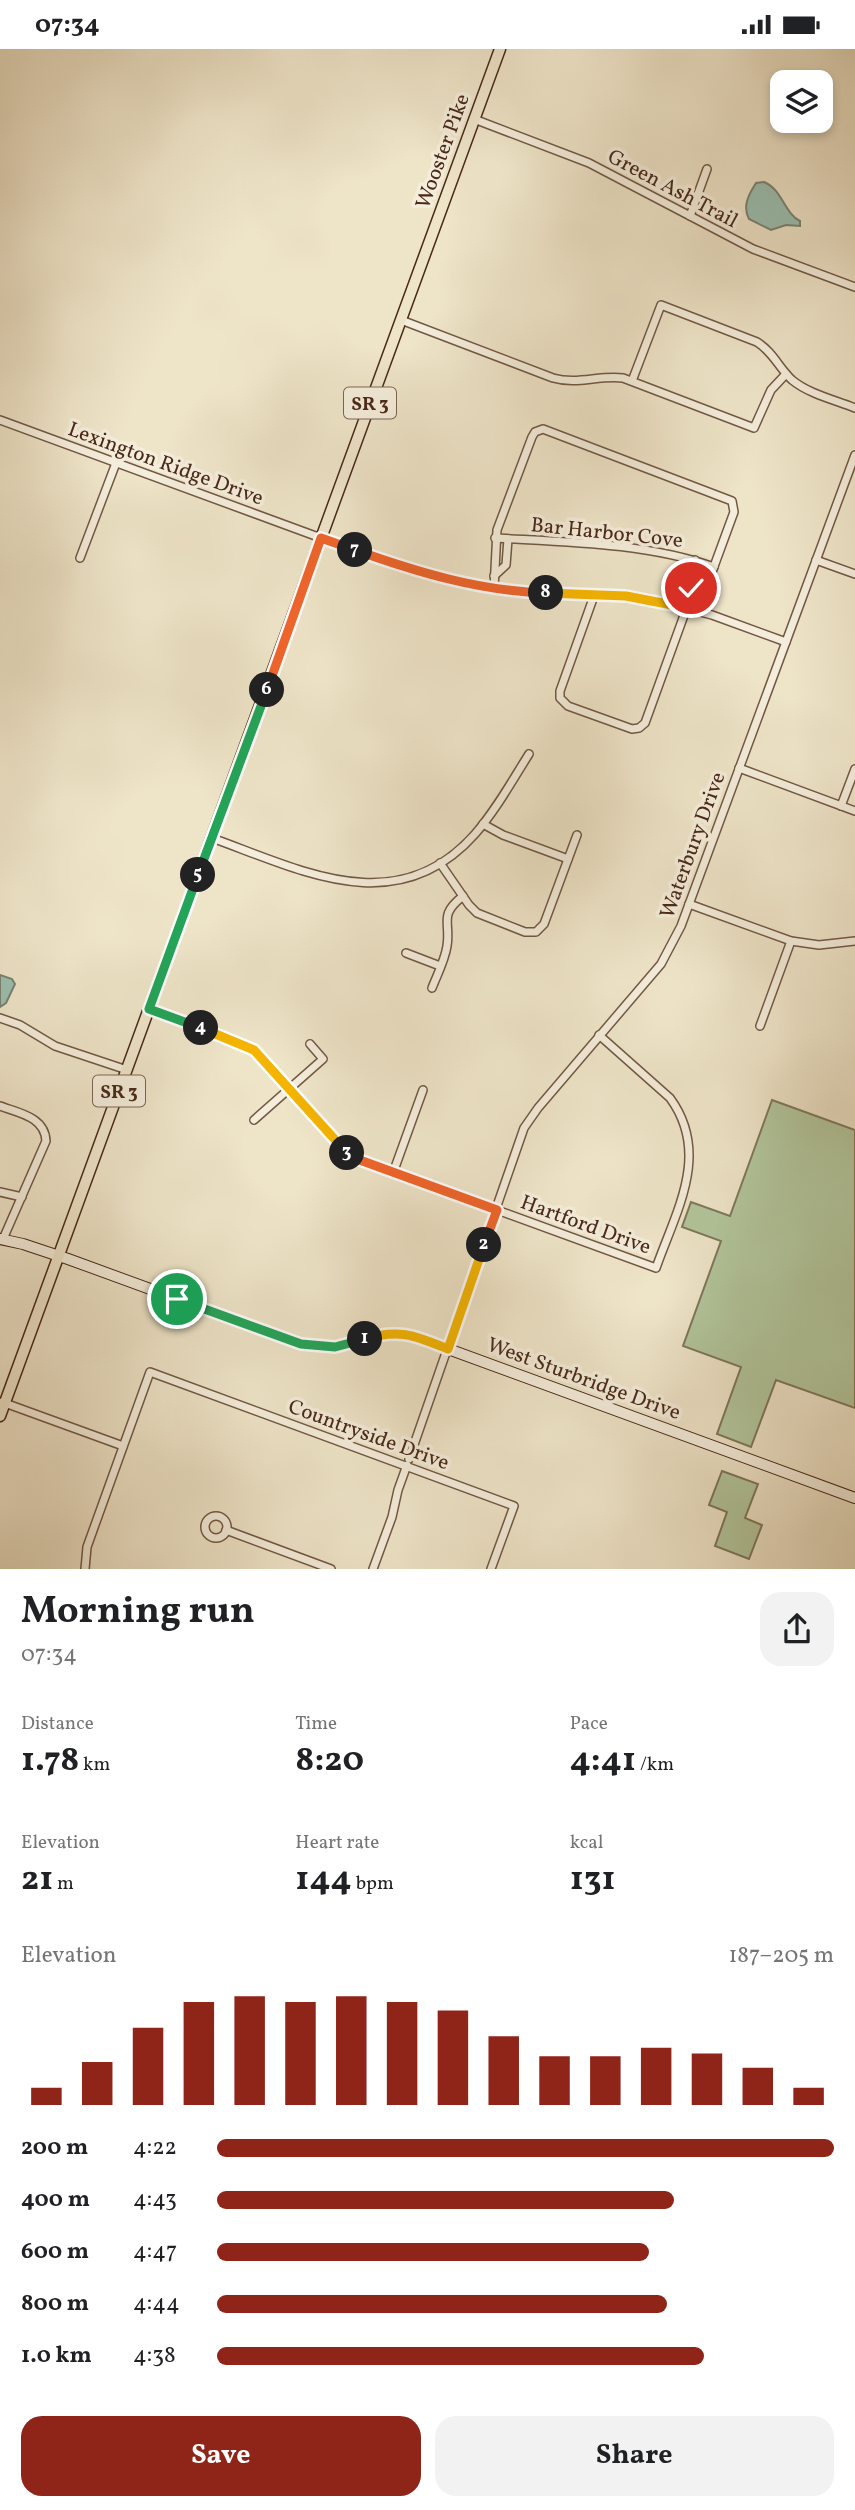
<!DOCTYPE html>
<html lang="en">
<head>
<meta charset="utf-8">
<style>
	body { margin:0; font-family:Vollkorn,serif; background:#f2f2f2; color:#202124; height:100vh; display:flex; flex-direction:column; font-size:26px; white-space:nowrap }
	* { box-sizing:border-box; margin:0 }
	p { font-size:23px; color:#757577 }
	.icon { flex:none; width:38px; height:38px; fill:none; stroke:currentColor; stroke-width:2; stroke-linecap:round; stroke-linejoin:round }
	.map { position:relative; height:1520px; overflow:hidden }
	.details { display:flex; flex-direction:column; background:#fff; flex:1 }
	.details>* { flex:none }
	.tools { position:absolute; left:770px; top:21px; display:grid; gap:14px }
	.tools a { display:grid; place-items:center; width:63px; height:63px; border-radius:14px; background:#fff; box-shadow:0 4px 10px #0003; font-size:35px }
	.pin { position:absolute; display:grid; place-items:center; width:60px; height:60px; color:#fff; margin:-30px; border:4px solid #fff; border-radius:50%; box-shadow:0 2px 7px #0007 }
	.km { position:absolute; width:35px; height:35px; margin:-18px; border-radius:50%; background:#222; color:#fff; font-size:19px; line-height:35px; text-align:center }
	.round { display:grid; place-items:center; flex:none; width:74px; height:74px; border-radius:21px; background:#f2f2f2 }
	.headline { display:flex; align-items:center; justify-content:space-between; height:119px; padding:0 21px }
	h1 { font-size:38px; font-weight:700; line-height:52px }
	.figures { display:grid; grid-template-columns:repeat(3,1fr); gap:10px; height:119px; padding:7px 21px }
	.figures div { display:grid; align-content:center }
	.figures b { font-size:35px; font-weight:700 }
	.figures small { font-size:19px; font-weight:400 }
	.figures p { font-size:19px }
	.chart { height:196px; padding:14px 21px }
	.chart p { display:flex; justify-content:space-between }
	.chart svg { width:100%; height:126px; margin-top:7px; stroke:#8f2418; stroke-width:6 }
	.cta { display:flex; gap:14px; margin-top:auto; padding:14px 21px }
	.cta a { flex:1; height:80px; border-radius:21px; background:#8f2418; color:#fff; font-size:28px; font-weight:700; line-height:80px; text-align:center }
	.cta a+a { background:#f2f2f2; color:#202124 }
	ul { padding:0 21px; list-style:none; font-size:23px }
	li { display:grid; grid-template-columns:112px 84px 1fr; align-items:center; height:52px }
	li i { height:18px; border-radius:9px; background:#8f2418 }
	.status { display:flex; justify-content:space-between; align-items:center; height:49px; padding:0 35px; background:#fff; direction:ltr }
	.status svg { height:19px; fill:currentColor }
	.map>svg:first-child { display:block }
	.green { fill:#b2c59b; stroke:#7e775a; stroke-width:2 }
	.water { fill:#9bbfb0; stroke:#7a8373; stroke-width:2 }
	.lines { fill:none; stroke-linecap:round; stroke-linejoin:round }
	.street-casing { stroke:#725844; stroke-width:10 }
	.secondary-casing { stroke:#492918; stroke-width:12 }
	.primary-casing { stroke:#492918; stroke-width:13 }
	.street { stroke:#f4eddb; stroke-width:7 }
	.secondary { stroke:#f4eddb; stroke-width:10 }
	.primary { stroke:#eee4c8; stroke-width:10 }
	.split-1-casing { stroke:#fff; stroke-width:14 }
	.split-2-casing { stroke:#fff; stroke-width:14 }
	.split-3-casing { stroke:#fff; stroke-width:14 }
	.split-4-casing { stroke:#fff; stroke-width:14 }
	.split-5-casing { stroke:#fff; stroke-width:14 }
	.split-6-casing { stroke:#fff; stroke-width:14 }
	.split-7-casing { stroke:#fff; stroke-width:14 }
	.split-8-casing { stroke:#fff; stroke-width:14 }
	.split-9-casing { stroke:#fff; stroke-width:14 }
	.split-1 { stroke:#22a559; stroke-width:9 }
	.split-2 { stroke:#f5b400; stroke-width:9 }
	.split-3 { stroke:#f0652b; stroke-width:9 }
	.split-4 { stroke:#f5b400; stroke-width:9 }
	.split-5 { stroke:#22a559; stroke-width:9 }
	.split-6 { stroke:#22a559; stroke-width:9 }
	.split-7 { stroke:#f0652b; stroke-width:9 }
	.split-8 { stroke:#f0652b; stroke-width:9 }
	.split-9 { stroke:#f5b400; stroke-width:9 }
	.labels { text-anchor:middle; stroke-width:7; stroke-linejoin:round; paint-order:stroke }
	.shield { fill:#f4eddb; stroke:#7c6452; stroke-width:2 }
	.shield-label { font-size:19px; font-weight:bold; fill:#492918 }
	.street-label { font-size:21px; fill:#492918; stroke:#f4eddb }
</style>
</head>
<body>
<div class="status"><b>07:34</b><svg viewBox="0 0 49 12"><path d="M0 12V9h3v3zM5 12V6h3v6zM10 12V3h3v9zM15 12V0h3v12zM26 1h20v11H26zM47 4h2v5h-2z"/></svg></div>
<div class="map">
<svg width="855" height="1520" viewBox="0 0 855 1520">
	<rect width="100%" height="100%" fill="#eee4c8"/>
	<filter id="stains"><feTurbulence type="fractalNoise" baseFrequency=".00286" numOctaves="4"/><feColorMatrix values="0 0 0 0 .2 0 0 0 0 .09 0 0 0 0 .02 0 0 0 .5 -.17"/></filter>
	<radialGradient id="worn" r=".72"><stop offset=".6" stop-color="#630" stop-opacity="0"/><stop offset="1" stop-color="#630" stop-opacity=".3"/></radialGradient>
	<!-- green -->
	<g class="green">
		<path d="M772,1051L855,1081V1359L776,1331L751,1398L717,1385L741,1318L683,1297L721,1192L682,1178L691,1153L730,1167Z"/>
		<path d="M722,1422L758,1435L745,1469L762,1476L749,1510L715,1497L727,1463L709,1456Z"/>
	</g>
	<!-- water -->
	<g class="water">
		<path d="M764,133C782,140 784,164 800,172V177L786,176L771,181L749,170C742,157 749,145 756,134Z"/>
		<path d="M0,926L12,930L15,935L6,954L0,958Z"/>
	</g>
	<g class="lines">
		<!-- street casing -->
		<g class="street-casing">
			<g id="street">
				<path d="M474,70L589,114L753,200L855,238"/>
				<path d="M690,167L707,120"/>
				<path d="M401,271L553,329C577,336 599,326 623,329L754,379L771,341L786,325"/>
				<path d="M632,332L661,256L757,293C773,303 779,319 792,331C809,345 835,351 855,359"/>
				<path d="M0,371L321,489L440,529L494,540L603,545L650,550L712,566L786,593"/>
				<path d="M495,489C565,493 648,494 714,518"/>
				<path d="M80,509L116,414"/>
				<path d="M695,511L689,535L702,550"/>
				<path d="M816,511L855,525"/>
				<path d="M494,527L506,516L508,490"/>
				<path d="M494,540L497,481L532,388L535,383L543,380L732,452L734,463L698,561"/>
				<path d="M595,544L560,642V649L568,657L632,680L639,679L645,674L687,558"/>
				<path d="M739,719L855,762"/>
				<path d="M841,757L855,720"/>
				<path d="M483,775L503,786L568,810"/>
				<path d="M212,789C301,821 397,873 475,785C496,761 512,732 529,705"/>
				<path d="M440,814L469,856L477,864L525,883H536L544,875L577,786"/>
				<path d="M689,855L791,892L819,896L855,892"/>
				<path d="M406,904L440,917"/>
				<path d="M432,939C437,926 445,911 447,897C451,872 438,867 463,847"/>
				<path d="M149,959L253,1001L337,1095L357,1110L656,1219C676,1162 711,1105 670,1049L599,986"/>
				<path d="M0,969L20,976L55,997L127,1021"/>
				<path d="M760,977L791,892"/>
				<path d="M0,1057C19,1064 45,1068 46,1092L3,1190"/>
				<path d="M254,1071L323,1010L310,995"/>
				<path d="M393,1124L423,1041"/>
				<path d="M0,1143L22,1148"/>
				<path d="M2,1353L123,1397"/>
				<path d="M409,1410L524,1079L538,1059L661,915L681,877L855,406"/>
				<circle cx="216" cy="1478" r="11"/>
				<path d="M226,1481L331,1520"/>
				<path d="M85,1520L87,1498L150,1323L514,1457L491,1520"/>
				<path d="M373,1520L392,1468L398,1441L407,1416"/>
			</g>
		</g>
		<!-- secondary casing -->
		<g class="secondary-casing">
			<path id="secondary" d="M0,1190L23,1195L68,1210L301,1295L335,1298L381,1285L410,1286L855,1449"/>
		</g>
		<!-- primary casing -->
		<g class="primary-casing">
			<path id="primary" d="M0,1367L500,0"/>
		</g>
		<!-- street -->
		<use href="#street" class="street"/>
		<!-- secondary -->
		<use href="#secondary" class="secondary"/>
		<!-- primary -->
		<use href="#primary" class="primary"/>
	</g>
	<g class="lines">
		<!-- split-1 casing -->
		<g class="split-1-casing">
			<path id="split-1" d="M177,1250L301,1295L335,1298L365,1290"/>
		</g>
		<!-- split-2 casing -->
		<g class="split-2-casing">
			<path id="split-2" d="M365,1290C399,1279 416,1287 448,1300L484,1196"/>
		</g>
		<!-- split-3 casing -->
		<g class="split-3-casing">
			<path id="split-3" d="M347,1104L357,1110L497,1161L484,1196"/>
		</g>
		<!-- split-4 casing -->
		<g class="split-4-casing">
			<path id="split-4" d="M201,979L254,1001L347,1104"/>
		</g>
		<!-- split-5 casing -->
		<g class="split-5-casing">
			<path id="split-5" d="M198,826L149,960L201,979"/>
		</g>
		<!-- split-6 casing -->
		<g class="split-6-casing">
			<path id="split-6" d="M198,826L267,641"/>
		</g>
		<!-- split-7 casing -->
		<g class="split-7-casing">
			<path id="split-7" d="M267,641L321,489L355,501"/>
		</g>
		<!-- split-8 casing -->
		<g class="split-8-casing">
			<path id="split-8" d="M355,501C417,523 479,542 546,544"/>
		</g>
		<!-- split-9 casing -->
		<g class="split-9-casing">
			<path id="split-9" d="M546,544L626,547L698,561L702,550L691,539"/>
		</g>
		<!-- split-1 -->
		<use href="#split-1" class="split-1"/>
		<!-- split-2 -->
		<use href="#split-2" class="split-2"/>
		<!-- split-3 -->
		<use href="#split-3" class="split-3"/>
		<!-- split-4 -->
		<use href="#split-4" class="split-4"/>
		<!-- split-5 -->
		<use href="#split-5" class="split-5"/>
		<!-- split-6 -->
		<use href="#split-6" class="split-6"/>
		<!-- split-7 -->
		<use href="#split-7" class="split-7"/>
		<!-- split-8 -->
		<use href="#split-8" class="split-8"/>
		<!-- split-9 -->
		<use href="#split-9" class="split-9"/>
	</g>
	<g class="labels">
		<!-- shield labels -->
		<g class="shield">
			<rect x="344" y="338.5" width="52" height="31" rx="5"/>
			<rect x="93" y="1026.5" width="52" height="31" rx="5"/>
		</g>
		<g class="shield-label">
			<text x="370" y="361">SR 3</text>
			<text x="119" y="1049">SR 3</text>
		</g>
		<!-- street labels -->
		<g class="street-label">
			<text transform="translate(442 102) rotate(-70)" y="7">Wooster Pike</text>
			<text transform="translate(673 139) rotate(28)" y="7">Green Ash Trail</text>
			<text transform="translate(166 414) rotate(20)" y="7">Lexington Ridge Drive</text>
			<text transform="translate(607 483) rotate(6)" y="7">Bar Harbor Cove</text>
			<text transform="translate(692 796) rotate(-70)" y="7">Waterbury Drive</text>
			<text transform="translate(586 1175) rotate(20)" y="7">Hartford Drive</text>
			<text transform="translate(584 1329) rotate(20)" y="7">West Sturbridge Drive</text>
			<text transform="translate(369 1385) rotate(20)" y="7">Countryside Drive</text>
		</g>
	</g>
	<rect width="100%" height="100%" filter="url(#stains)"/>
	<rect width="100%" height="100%" fill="url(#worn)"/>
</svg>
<div class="tools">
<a><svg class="icon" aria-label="layers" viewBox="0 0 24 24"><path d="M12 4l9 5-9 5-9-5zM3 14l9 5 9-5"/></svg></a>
</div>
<div class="pin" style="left:177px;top:1250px;background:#1e9e55"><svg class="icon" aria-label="arrive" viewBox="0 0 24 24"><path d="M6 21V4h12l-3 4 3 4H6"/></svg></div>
<div class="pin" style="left:691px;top:539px;background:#d93025"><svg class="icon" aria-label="check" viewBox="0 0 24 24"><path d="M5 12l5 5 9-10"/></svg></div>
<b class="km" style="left:365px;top:1290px">1</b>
<b class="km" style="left:484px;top:1196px">2</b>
<b class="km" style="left:347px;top:1104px">3</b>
<b class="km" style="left:201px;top:979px">4</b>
<b class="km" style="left:198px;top:826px">5</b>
<b class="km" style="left:267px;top:641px">6</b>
<b class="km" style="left:355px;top:501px">7</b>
<b class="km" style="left:546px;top:544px">8</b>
</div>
<section class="details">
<div class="headline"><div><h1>Morning run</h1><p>07:34</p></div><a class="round"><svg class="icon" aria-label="share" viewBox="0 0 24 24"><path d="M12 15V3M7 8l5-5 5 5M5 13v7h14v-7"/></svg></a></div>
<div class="figures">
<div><p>Distance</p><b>1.78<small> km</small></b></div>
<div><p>Time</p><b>8:20</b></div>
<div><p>Pace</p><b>4:41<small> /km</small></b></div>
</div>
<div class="figures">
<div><p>Elevation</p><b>21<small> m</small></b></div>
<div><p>Heart rate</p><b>144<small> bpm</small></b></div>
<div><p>kcal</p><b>131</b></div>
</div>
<div class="chart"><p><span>Elevation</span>187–205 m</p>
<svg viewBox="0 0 160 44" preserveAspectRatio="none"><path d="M5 44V38M15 44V29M25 44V17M35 44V8M45 44V6M55 44V8M65 44V6M75 44V8M85 44V11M95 44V20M105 44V27M115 44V27M125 44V24M135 44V26M145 44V31M155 44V38"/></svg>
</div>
<ul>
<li><b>200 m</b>4:22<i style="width:100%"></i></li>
<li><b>400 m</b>4:43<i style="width:74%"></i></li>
<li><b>600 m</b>4:47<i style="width:70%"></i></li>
<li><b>800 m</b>4:44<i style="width:73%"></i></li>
<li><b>1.0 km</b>4:38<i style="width:79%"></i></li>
</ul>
<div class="cta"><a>Save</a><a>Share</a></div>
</section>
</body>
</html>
